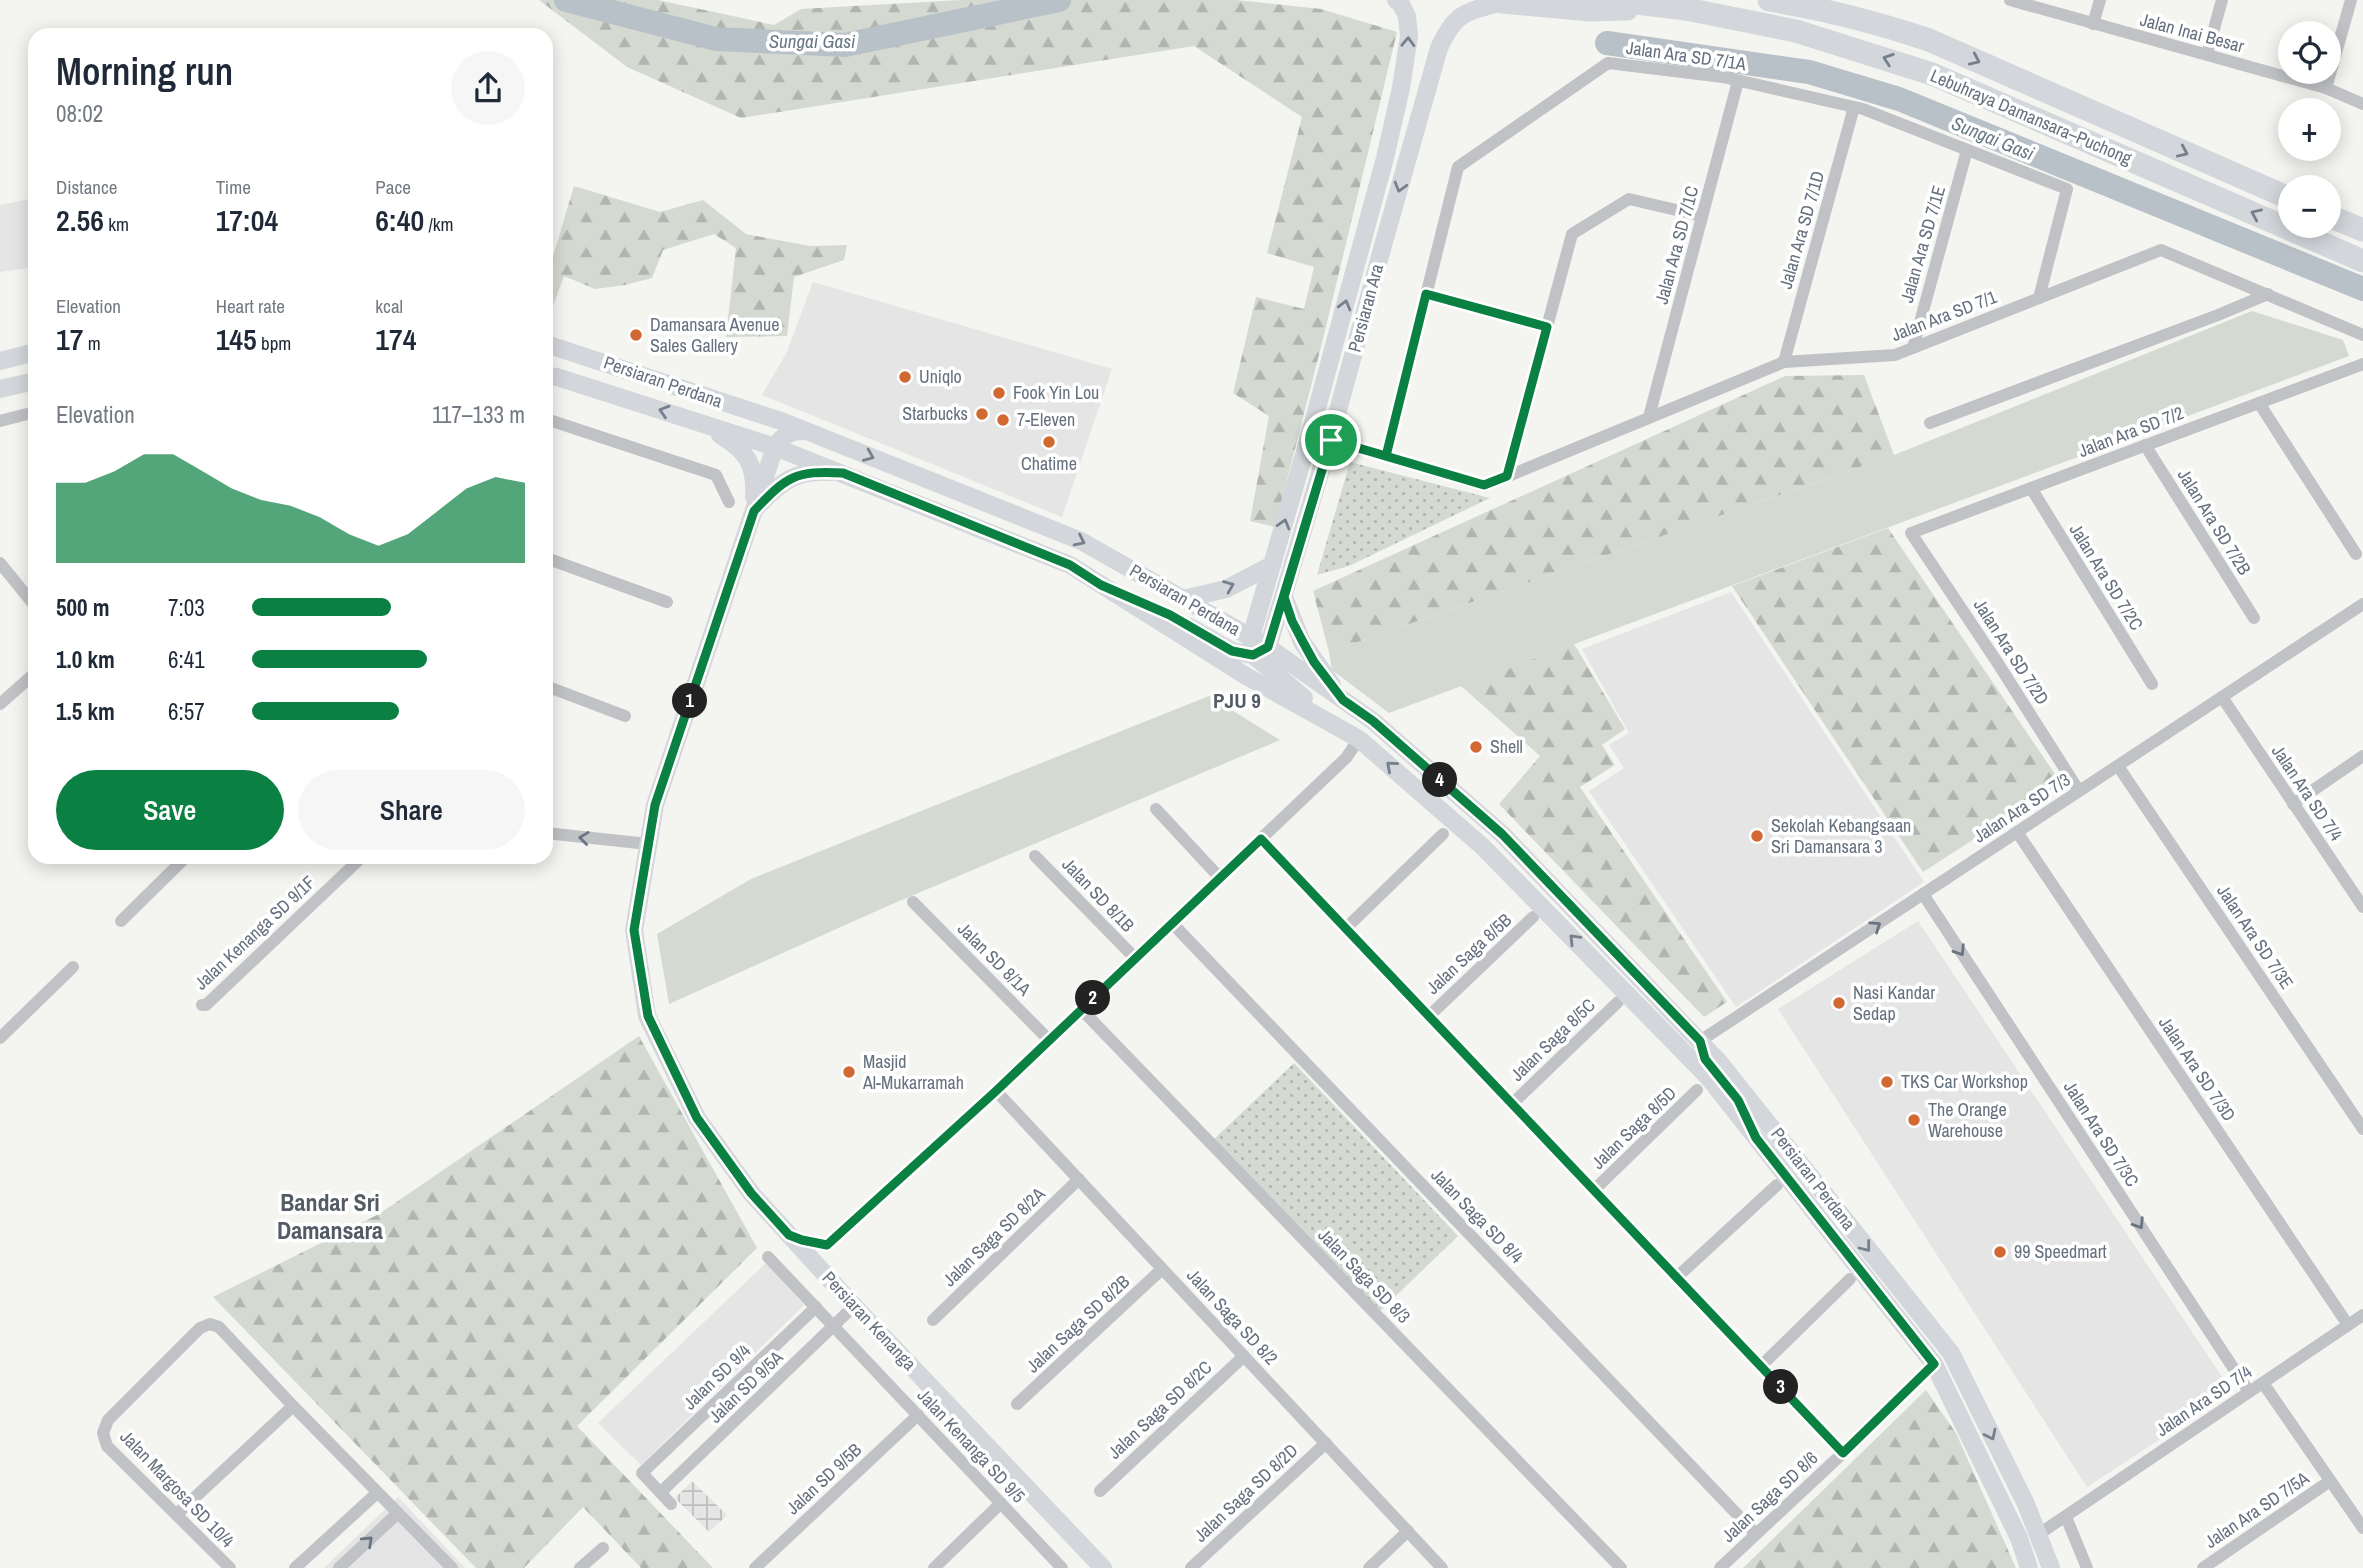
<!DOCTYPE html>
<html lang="en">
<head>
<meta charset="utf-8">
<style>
	body { margin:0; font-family:"Archivo Narrow",sans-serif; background:#f6f6f7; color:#1f2937; height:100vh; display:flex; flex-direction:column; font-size:26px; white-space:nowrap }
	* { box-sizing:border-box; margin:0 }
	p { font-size:23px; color:#747a83 }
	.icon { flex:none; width:38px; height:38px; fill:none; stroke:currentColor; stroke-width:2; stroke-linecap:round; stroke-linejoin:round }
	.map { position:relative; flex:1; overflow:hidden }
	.sheet { position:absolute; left:28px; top:28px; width:525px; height:836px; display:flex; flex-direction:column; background:#fff; border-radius:21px; box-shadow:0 4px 18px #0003 }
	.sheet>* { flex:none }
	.controls { position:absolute; left:2278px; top:21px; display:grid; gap:14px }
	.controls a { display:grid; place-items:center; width:63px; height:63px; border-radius:50%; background:#fff; box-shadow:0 4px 18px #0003; font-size:35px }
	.pin { position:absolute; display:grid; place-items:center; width:60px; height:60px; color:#fff; margin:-30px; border:4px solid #fff; border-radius:50%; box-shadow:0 2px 7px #0007 }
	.km { position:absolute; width:35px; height:35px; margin:-18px; border-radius:50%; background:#222; color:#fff; font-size:19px; line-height:35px; text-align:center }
	.round { display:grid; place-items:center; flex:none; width:74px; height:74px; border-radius:37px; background:#f6f6f7 }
	.summary { display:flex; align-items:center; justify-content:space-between; height:119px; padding:0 28px }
	h1 { font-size:38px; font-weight:600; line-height:52px }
	.metrics { display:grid; grid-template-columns:repeat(3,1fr); gap:10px; height:119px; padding:7px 28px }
	.metrics div { display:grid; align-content:center }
	.metrics b { font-size:30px; font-weight:600 }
	.metrics small { font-size:19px; font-weight:400 }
	.metrics p { font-size:19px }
	.chart { height:196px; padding:14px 28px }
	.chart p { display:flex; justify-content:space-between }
	.chart svg { width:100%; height:126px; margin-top:7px; fill:#0b8043; opacity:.7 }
	.cta { display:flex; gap:14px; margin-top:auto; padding:14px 28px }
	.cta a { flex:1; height:80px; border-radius:42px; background:#0b8043; color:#fff; font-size:28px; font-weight:600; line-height:80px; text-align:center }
	.cta a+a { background:#f6f6f7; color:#1f2937 }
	ul { padding:0 28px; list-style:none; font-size:23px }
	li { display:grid; grid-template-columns:112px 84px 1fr; align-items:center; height:52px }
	li i { height:18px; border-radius:9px; background:#0b8043 }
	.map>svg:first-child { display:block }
	.built { fill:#e4e5e4 }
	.industrial { fill:url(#industrial-grid) }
	.grass { fill:#d4dad2 }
	.forest { fill:url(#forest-firs) }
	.park { fill:url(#park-dots) }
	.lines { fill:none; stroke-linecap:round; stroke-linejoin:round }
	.river { stroke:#b8c1c7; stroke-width:24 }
	.street { stroke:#c0c2c6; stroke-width:12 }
	.secondary { stroke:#d3d7db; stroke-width:18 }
	.highway { stroke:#d3d7db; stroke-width:23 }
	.oneway { stroke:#76808d }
	.oneway2 { stroke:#6a7583 }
	.route-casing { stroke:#fff; stroke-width:14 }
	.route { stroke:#0b8043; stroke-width:9 }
	.poi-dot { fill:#d26932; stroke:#fff; stroke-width:2.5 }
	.labels { text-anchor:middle; stroke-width:7; stroke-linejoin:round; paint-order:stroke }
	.street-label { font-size:18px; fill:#66717f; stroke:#fff }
	.poi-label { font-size:18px; fill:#66717f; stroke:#fff; text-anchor:start }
	.water-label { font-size:19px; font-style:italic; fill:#667883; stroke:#fff }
	.quarter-label { font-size:21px; font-weight:bold; fill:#535b65; stroke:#fff }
	.district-label { font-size:24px; font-weight:bold; fill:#535b65; stroke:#fff }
</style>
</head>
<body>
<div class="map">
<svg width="2363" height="1568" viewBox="0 0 2363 1568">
	<defs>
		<pattern id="industrial-grid" width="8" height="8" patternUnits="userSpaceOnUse" patternTransform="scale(1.75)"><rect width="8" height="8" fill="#e4e5e4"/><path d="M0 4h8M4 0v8" fill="none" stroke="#bdbebe"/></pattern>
		<pattern id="forest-firs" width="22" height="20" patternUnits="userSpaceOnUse" patternTransform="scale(1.75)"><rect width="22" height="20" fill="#d4dad2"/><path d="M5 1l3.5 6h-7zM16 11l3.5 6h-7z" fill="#b0b5b0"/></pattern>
		<pattern id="park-dots" width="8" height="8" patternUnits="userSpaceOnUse" patternTransform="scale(1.75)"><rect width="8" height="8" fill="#d4dad2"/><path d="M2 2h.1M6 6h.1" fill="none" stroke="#b0b5b0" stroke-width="1.8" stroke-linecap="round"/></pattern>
	</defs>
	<rect width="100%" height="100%" fill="#f4f4f0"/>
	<!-- built -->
	<g class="built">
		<path d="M35,198V267L0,272V205Z"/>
		<path d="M813,282L1112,369L1062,517L762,395L787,352Z"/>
		<path d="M1731,592L1924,882L1736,1007L1589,791L1624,768L1609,745L1629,733L1582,649Z"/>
		<path d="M1918,921L2232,1392L2087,1487L1778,1009Z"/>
		<path d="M766,1263L804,1305L641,1465L598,1423Z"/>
		<path d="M398,1497L465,1568H324Z"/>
	</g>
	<!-- industrial -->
	<path class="industrial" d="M692,1481L727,1515L709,1532L675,1498Z"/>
	<!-- grass -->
	<g class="grass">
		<path d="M2252,311L2343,340L2349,356L1389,713L1332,670L1329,652L1894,455Z"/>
		<path d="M1209,696L1280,740L890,905L669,1004L657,934L751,879Z"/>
	</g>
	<!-- forest -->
	<g class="forest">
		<path d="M539,0H658L774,25L801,9L961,0H1236L1321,9L1397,32L1323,339L1275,527L1250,521L1269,416L1233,393L1256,297L1304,309L1314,267L1267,253L1302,117L1194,46L741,118L627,67Z"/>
		<path d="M574,186L660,212L703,200L746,234L810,246L847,245L844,260L794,277L787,336L726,337L736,248L714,234L663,250L652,278L625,285L595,289L564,276L546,325V280Z"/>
		<path d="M1864,375L1894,455L1329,652L1313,591L1785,376Z"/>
		<path d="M1888,528L2061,783L1923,872L1732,586Z"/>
		<path d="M1574,644L1625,729L1602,745L1615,765L1580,787L1727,1002L1704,1017L1499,804L1540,756L1461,686Z"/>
		<path d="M639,1036L757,1248L577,1426L713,1568H641L583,1507L524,1568H476L213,1297L379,1214Z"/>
		<path d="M1926,1390L1956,1433L2016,1568H1743Z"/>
	</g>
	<!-- park -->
	<g class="park">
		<path d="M1350,462L1490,498L1349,566L1317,575Z"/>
		<path d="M1294,1063L1458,1236L1377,1314L1212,1141Z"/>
	</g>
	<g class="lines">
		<!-- river -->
		<g class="river">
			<path d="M566,0L716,39L845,45L1059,0"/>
			<path d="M1607,43L1809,72L1899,99L2363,289"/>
		</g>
		<!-- street -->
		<g class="street">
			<path d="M2010,0L2326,88L2363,104"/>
			<path d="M2093,24L2100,0"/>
			<path d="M2207,54L2222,0"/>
			<path d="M2326,88L2351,0"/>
			<path d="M1426,294L1547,327"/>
			<path d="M1913,348L1967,150"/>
			<path d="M1784,362L1854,107"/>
			<path d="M2259,403L2356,554"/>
			<path d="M1649,417L1738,81"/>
			<path d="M546,419L716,475L729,502"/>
			<path d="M0,421L35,412"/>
			<path d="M1930,423L2218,315L2268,294"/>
			<path d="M1330,440L1484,486L1784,362L1895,355L2161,250L2363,335"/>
			<path d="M2145,445L2254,618"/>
			<path d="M1386,456L1458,167L1608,63L1723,77L1863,109L2067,189L2039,298"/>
			<path d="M1507,476L1572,234L1629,199L1702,216"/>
			<path d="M2031,488L2152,684"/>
			<path d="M546,558L667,602"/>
			<path d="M0,563L35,606"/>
			<path d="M546,686L625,716"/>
			<path d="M2222,697L2363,907"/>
			<path d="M0,704L35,673"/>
			<path d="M2118,766L2363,1129"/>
			<path d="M2079,791L1997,662L1911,533L2363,364"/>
			<path d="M2293,804L2363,756"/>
			<path d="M1156,809L1220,878"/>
			<path d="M2017,832L2348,1325"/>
			<path d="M546,833L648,844"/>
			<path d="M1261,839L1843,1453"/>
			<path d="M1035,856L1135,958"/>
			<path d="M1923,894L2249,1392"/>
			<path d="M913,902L1049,1040"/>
			<path d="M121,921L185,858"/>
			<path d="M1172,923L1756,1534"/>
			<path d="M1346,928L1443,834"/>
			<path d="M202,1005H206L361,858"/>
			<path d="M1081,1009L1621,1568"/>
			<path d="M1429,1016L1533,917"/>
			<path d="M0,1038L73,967"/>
			<path d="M1700,1041L2363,604"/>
			<path d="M996,1091L1442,1568"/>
			<path d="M1512,1104L1618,1002"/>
			<path d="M1594,1190L1697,1090"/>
			<path d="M793,1237L827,1245"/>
			<path d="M827,1245L996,1091L1346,758L1359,739"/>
			<path d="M768,1257L1062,1568"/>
			<path d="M1677,1277L1777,1185"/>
			<path d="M933,1320L1079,1179"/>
			<path d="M1761,1366L1850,1279"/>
			<path d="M2263,1383L2363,1528"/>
			<path d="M1017,1404L1162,1269"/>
			<path d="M1100,1491L1244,1356"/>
			<path d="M661,1492L854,1306"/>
			<path d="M671,1504L642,1473L816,1307"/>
			<path d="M177,1514L293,1406"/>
			<path d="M2066,1517L2087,1568"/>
			<path d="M2039,1534L2363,1315"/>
			<path d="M230,1568L107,1446L103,1433L108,1420L200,1328L210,1324L219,1327L293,1406L452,1568"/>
			<path d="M295,1568L377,1493"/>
			<path d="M339,1568L397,1514"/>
			<path d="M580,1568L603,1548"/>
			<path d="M755,1568L918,1415"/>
			<path d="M934,1568L1001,1503"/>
			<path d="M1191,1568L1326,1443"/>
			<path d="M1369,1568L1408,1531"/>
			<path d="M1720,1568L1843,1453L1934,1364"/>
			<path d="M2203,1568L2330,1481"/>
		</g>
		<!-- secondary -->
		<g class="secondary">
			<path d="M546,344L784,422L1081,541L1268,647L1373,721L1502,834L1720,1063L1951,1353L2026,1504L2051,1568"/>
			<path d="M0,361L35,352"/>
			<path d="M546,376L557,377L775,447L1070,565L1246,676L1359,739L1483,847L1709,1078L1934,1364L2019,1538L2029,1568"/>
			<path d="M0,389L35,381"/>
			<path d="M806,431C790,431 784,434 775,447L655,805L634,930L647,1016L697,1118L751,1193L854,1306L1103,1568"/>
			<path d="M720,435C747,451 756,465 754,497"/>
			<path d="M758,506C781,481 796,470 831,472"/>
			<path d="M1284,597L1302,642L1332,685"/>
			<path d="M1183,599L1226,589L1272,565"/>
			<path d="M1190,627L1232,651L1253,655L1304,698"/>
			<path d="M1268,647L1330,440L1382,249L1439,48C1456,11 1466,12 1503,2"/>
			<path d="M1253,655L1251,637L1310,434L1385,158L1401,88L1409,36L1407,16L1401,4L1396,0"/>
		</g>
		<!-- highway -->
		<g class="highway">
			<path d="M1611,0L1686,9L1796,31L1932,74L2363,261"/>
			<path d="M1769,0C1824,9 1876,22 1929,40L2291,199"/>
			<path d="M1503,2L1590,10L1627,9"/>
			<path d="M2329,216L2363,230"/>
		</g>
	</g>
	<!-- one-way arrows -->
	<defs><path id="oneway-chevron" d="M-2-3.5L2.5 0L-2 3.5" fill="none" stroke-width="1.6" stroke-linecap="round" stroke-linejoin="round" transform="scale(1.75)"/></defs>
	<g class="oneway">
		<use href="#oneway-chevron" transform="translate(1408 42) rotate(-88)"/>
		<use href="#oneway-chevron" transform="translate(1888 59) rotate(-161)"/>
		<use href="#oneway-chevron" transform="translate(1975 60) rotate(24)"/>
		<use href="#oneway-chevron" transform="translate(2183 152) rotate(24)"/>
		<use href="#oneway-chevron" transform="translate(1400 187) rotate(106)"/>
		<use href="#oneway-chevron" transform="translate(2256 214) rotate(-156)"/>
		<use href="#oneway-chevron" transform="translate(1345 305) rotate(-75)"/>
		<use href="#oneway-chevron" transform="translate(664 411) rotate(-163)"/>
		<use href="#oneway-chevron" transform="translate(869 456) rotate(22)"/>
		<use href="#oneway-chevron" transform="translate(1284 524) rotate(-74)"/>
		<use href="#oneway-chevron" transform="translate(1080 541) rotate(26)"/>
		<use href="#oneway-chevron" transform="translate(1229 586) rotate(-22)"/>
		<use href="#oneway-chevron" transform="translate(1391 766) rotate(-139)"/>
		<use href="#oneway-chevron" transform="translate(1574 939) rotate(-134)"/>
		<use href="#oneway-chevron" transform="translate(1866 1247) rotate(52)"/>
		<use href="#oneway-chevron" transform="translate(1991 1435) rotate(64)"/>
	</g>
	<g class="oneway2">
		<use href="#oneway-chevron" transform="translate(584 838) rotate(-173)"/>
		<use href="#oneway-chevron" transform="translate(1876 926) rotate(-34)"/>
		<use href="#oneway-chevron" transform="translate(1960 951) rotate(57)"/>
		<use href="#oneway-chevron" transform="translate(2139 1224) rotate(57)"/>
		<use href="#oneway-chevron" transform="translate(368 1541) rotate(-43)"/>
	</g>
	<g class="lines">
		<!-- route casing -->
		<g class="route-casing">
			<path id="route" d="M1331,440L1268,647L1253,655L1232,651L1170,615L1101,585L1070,565L843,473C795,470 786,477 754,511L655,805L634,930L648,1016L697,1118L751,1193L789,1235L802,1240L827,1245L996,1091L1261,839L1843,1453L1934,1364L1756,1138L1738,1100L1705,1059L1700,1041L1502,834L1373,721L1343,700L1314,662L1303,642L1292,621L1284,597L1331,440L1484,485L1507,476L1547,327L1426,294L1386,456L1331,440"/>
		</g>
		<!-- route -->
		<use href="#route" class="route"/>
	</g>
	<!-- markers -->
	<g class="poi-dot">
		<circle cx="636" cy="335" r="7"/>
		<circle cx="905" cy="377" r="7"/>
		<circle cx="999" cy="393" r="7"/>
		<circle cx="982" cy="414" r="7"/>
		<circle cx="1003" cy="420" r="7"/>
		<circle cx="1049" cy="442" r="7"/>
		<circle cx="1476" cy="747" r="7"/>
		<circle cx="1757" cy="836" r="7"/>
		<circle cx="1839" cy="1003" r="7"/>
		<circle cx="849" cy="1072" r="7"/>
		<circle cx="1887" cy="1082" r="7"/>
		<circle cx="1914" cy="1120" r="7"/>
		<circle cx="2000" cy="1252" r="7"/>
	</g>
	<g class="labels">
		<!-- street labels -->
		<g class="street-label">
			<text transform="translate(2192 33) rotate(15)" y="6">Jalan Inai Besar</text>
			<text transform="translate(1686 56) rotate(8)" y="6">Jalan Ara SD 7/1A</text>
			<text transform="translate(2031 117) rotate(23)" y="6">Lebuhraya Damansara–Puchong</text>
			<text transform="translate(1802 230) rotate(-74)" y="6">Jalan Ara SD 7/1D</text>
			<text transform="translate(1923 244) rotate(-74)" y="6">Jalan Ara SD 7/1E</text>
			<text transform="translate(1677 245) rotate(-75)" y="6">Jalan Ara SD 7/1C</text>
			<text transform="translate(1366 308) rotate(-75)" y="6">Persiaran Ara</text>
			<text transform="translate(1944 316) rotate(-21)" y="6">Jalan Ara SD 7/1</text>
			<text transform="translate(663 382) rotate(19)" y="6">Persiaran Perdana</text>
			<text transform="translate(2131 432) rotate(-21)" y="6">Jalan Ara SD 7/2</text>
			<text transform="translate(2214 522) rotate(58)" y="6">Jalan Ara SD 7/2B</text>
			<text transform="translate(2106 577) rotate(58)" y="6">Jalan Ara SD 7/2C</text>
			<text transform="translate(1185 600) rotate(30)" y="6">Persiaran Perdana</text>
			<text transform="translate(2011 652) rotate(57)" y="6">Jalan Ara SD 7/2D</text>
			<text transform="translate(2307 793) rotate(56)" y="6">Jalan Ara SD 7/4</text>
			<text transform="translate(2022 808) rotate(-33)" y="6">Jalan Ara SD 7/3</text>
			<text transform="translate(1098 895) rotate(46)" y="6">Jalan SD 8/1B</text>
			<text transform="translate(255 933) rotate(-43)" y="6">Jalan Kenanga SD 9/1F</text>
			<text transform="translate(2255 937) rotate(56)" y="6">Jalan Ara SD 7/3E</text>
			<text transform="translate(1469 954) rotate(-43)" y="6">Jalan Saga 8/5B</text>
			<text transform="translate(994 959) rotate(45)" y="6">Jalan SD 8/1A</text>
			<text transform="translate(1553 1040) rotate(-44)" y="6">Jalan Saga 8/5C</text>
			<text transform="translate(2197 1069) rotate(56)" y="6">Jalan Ara SD 7/3D</text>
			<text transform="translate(1634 1128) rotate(-44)" y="6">Jalan Saga 8/5D</text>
			<text transform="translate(2101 1134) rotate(57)" y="6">Jalan Ara SD 7/3C</text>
			<text transform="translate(1813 1179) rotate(52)" y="6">Persiaran Perdana</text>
			<text transform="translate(1477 1216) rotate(46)" y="6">Jalan Saga SD 8/4</text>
			<text transform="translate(994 1237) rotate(-44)" y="6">Jalan Saga SD 8/2A</text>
			<text transform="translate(1364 1276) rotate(46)" y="6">Jalan Saga SD 8/3</text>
			<text transform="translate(1232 1317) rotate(47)" y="6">Jalan Saga SD 8/2</text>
			<text transform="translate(869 1321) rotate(47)" y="6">Persiaran Kenanga</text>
			<text transform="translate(1078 1324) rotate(-43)" y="6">Jalan Saga SD 8/2B</text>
			<text transform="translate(717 1377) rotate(-44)" y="6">Jalan SD 9/4</text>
			<text transform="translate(746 1387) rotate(-44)" y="6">Jalan SD 9/5A</text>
			<text transform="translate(2204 1401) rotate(-34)" y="6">Jalan Ara SD 7/4</text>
			<text transform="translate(1160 1410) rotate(-43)" y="6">Jalan Saga SD 8/2C</text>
			<text transform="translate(971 1446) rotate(47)" y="6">Jalan Kenanga SD 9/5</text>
			<text transform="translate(824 1479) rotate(-43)" y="6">Jalan SD 9/5B</text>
			<text transform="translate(177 1489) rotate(46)" y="6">Jalan Margosa SD 10/4</text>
			<text transform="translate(1246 1493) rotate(-43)" y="6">Jalan Saga SD 8/2D</text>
			<text transform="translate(1770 1497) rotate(-43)" y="6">Jalan Saga SD 8/6</text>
			<text transform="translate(2257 1510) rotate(-34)" y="6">Jalan Ara SD 7/5A</text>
		</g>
		<!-- poi labels -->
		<g class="poi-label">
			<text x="650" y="331">Damansara Avenue<tspan x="650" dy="21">Sales Gallery</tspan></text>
			<text x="919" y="383">Uniqlo</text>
			<text x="1013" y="399">Fook Yin Lou</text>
			<text x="968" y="420" text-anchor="end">Starbucks</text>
			<text x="1017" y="426">7-Eleven</text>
			<text x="1049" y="470" text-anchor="middle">Chatime</text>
			<text x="1490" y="753">Shell</text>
			<text x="1771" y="832">Sekolah Kebangsaan<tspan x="1771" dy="21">Sri Damansara 3</tspan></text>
			<text x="1853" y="999">Nasi Kandar<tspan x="1853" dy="21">Sedap</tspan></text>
			<text x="863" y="1068">Masjid<tspan x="863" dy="21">Al-Mukarramah</tspan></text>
			<text x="1901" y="1088">TKS Car Workshop</text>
			<text x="1928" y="1116">The Orange<tspan x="1928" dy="21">Warehouse</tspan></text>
			<text x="2014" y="1258">99 Speedmart</text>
		</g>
		<!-- water labels -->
		<g class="water-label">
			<text x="812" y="48">Sungai Gasi</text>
			<text transform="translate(1993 138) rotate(22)" y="7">Sungai Gasi</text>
		</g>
		<!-- quarter labels -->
		<g class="quarter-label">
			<text x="1237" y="708">PJU 9</text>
		</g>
		<!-- district labels -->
		<g class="district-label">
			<text x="330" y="1211">Bandar Sri<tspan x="330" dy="28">Damansara</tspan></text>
		</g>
	</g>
</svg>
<div class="controls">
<a><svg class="icon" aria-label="locate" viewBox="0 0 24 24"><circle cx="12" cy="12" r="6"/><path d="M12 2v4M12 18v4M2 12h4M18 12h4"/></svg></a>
<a>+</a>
<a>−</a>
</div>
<div class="pin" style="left:1331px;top:440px;background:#1e9e55"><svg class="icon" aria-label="arrive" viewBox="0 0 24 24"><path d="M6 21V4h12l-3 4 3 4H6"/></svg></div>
<b class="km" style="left:690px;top:701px">1</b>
<b class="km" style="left:1093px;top:998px">2</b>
<b class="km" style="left:1781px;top:1387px">3</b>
<b class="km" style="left:1440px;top:780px">4</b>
<section class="sheet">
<div class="summary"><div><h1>Morning run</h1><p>08:02</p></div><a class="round"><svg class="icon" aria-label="share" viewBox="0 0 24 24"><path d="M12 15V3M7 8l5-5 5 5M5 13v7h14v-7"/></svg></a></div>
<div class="metrics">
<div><p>Distance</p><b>2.56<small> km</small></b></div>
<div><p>Time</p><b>17:04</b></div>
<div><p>Pace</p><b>6:40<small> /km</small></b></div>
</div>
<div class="metrics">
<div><p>Elevation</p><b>17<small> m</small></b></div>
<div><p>Heart rate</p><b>145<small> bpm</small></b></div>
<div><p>kcal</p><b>174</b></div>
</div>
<div class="chart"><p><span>Elevation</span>117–133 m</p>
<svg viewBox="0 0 160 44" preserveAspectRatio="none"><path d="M0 44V16L10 16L20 12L30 6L40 6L50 12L60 18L70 22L80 24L90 28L100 34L110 38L120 34L130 26L140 18L150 14L160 16V44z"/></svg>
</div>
<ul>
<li><b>500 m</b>7:03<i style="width:51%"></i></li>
<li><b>1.0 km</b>6:41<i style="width:64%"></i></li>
<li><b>1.5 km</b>6:57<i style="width:54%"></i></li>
</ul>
<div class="cta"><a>Save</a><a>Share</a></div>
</section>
</div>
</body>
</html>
